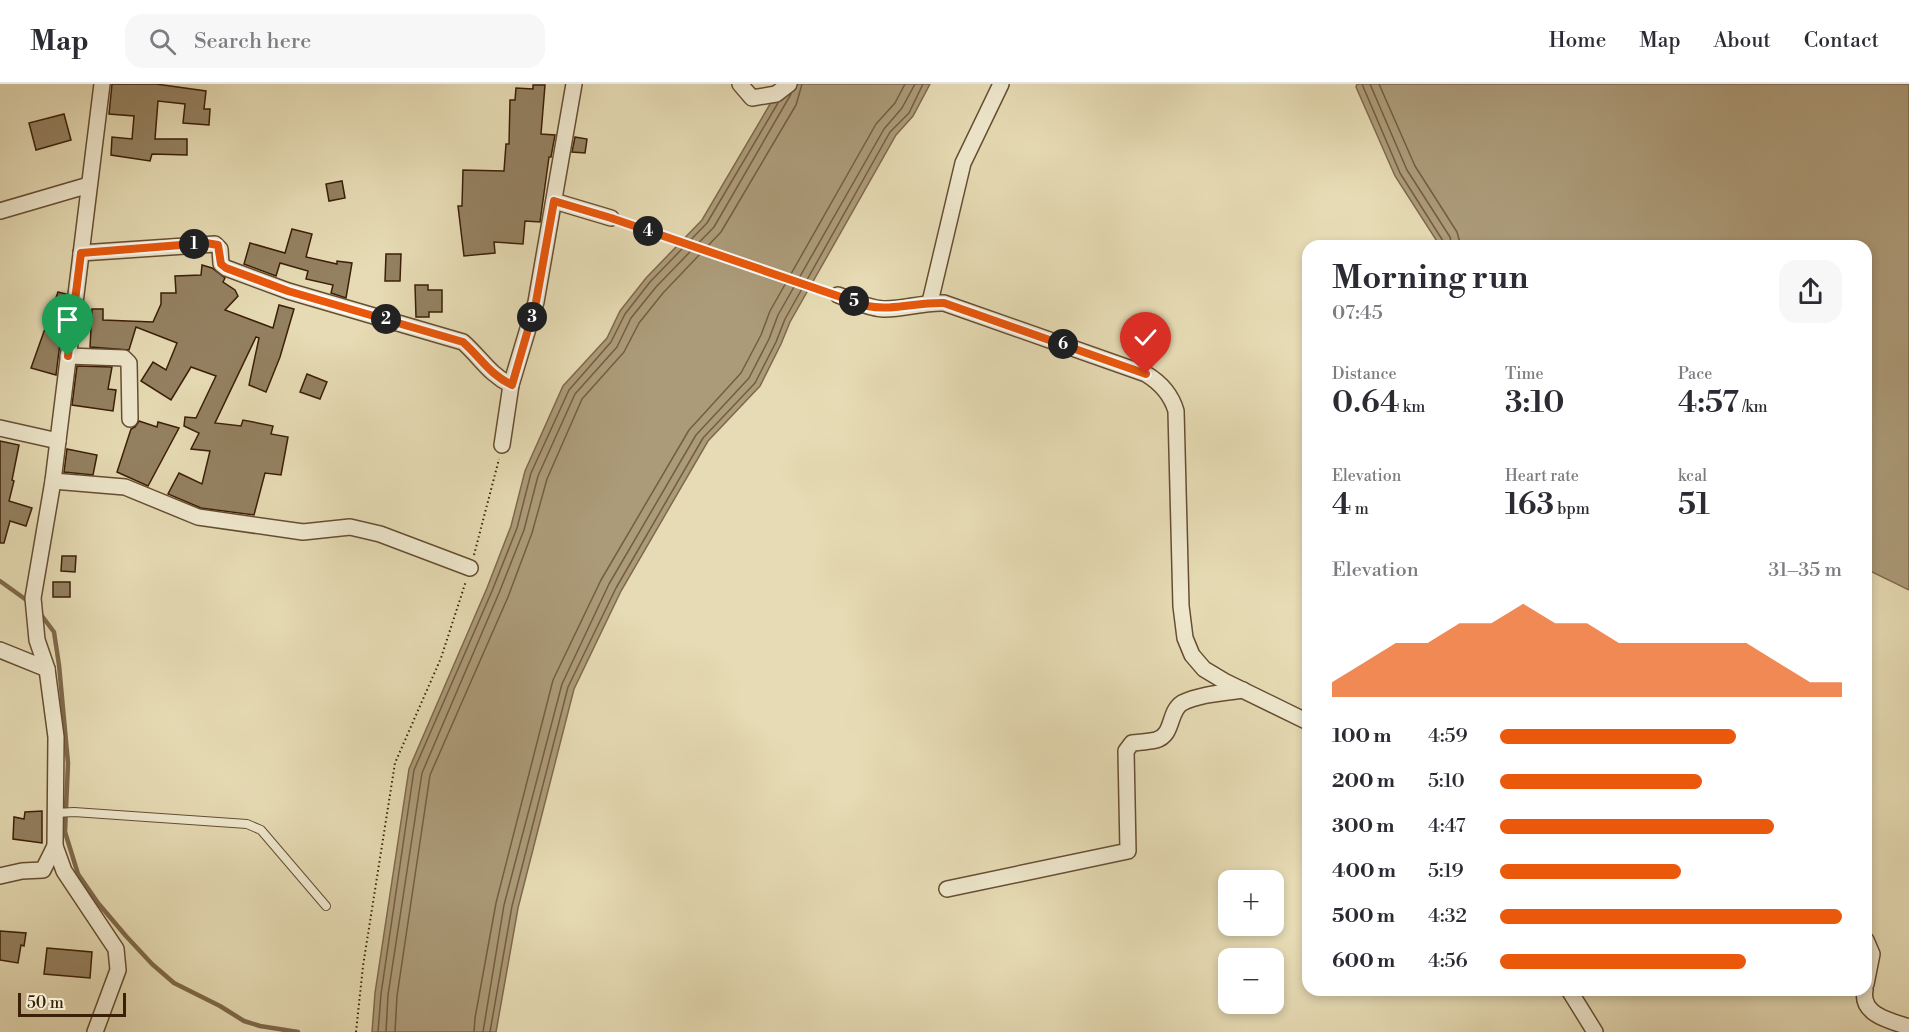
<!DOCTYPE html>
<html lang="en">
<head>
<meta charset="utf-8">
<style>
	body { margin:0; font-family:"Libre Bodoni",serif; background:#f7f7f7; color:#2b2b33; height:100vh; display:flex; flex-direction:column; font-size:22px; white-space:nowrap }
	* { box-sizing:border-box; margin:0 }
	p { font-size:20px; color:#7c7c81 }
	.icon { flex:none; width:33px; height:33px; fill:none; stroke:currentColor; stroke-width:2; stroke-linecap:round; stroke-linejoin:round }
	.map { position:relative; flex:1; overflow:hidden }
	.details { position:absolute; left:1302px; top:156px; width:570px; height:756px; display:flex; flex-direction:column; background:#fff; border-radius:18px; box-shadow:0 3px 9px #0003 }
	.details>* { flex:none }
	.fabs { position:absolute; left:1218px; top:786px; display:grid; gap:12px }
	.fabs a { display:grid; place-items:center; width:66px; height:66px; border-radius:12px; background:#fff; box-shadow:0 3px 9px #0003; font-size:30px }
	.scale { position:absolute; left:18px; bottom:15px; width:108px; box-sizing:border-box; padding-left:6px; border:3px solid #3b1f07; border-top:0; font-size:16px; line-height:21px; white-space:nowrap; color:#3b1f07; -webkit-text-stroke:4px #efe8ce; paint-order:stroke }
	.pin { position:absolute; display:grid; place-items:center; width:51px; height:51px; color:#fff; margin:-62px -26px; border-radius:50% 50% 50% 0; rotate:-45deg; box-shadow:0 0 6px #0007 }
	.pin .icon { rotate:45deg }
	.km { position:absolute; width:30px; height:30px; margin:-15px; border-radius:50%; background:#222; color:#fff; font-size:16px; line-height:30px; text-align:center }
	.round { display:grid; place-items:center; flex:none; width:63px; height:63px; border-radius:18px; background:#f7f7f7 }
	.overview { display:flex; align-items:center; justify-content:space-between; height:102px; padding:0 30px }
	h1 { font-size:33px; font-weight:600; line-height:45px }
	.metrics { display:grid; grid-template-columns:repeat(3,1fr); gap:9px; height:102px; padding:6px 30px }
	.metrics div { display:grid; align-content:center }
	.metrics b { font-size:30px; font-weight:600 }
	.metrics small { font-size:16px; font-weight:400 }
	.metrics p { font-size:16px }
	.chart { height:168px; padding:12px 30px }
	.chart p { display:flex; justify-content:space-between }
	.chart svg { width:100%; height:108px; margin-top:6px; fill:#ea580c; opacity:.7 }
	ul { padding:0 30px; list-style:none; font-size:20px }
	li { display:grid; grid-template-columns:96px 72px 1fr; align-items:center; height:45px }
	li i { height:15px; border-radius:8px; background:#ea580c }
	header { display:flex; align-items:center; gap:36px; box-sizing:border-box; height:84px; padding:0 30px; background:#fff; border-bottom:2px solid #e1e1e2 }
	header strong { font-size:28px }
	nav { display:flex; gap:33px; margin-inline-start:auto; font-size:21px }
	.search { width:420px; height:54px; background:#f7f7f7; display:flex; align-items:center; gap:15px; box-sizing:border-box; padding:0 21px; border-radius:18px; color:#7c7c81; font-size:22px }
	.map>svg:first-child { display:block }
	.water { fill:#ac9b79; stroke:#7f694b; stroke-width:1.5 }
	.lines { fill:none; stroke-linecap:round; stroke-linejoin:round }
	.shore { stroke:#745d40; stroke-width:1.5 }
	.stream { stroke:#7f694b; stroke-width:4.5 }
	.building { fill:#948161; stroke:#3b1f07; stroke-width:1.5 }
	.lane-casing { stroke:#664e32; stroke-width:10 }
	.street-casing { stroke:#664e32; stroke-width:18 }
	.path { stroke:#3b1f07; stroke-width:2; stroke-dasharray:1.5 3; stroke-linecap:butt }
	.lane { stroke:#efe8ce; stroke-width:8 }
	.street { stroke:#efe8ce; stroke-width:15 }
	.route-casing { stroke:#fff; stroke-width:12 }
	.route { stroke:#ea580c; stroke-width:8 }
</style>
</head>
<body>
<header>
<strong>Map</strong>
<div class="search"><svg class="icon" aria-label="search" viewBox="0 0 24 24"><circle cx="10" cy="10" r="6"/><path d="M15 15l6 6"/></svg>Search here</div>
<nav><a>Home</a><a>Map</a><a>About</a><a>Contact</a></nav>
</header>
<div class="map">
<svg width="1909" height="948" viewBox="0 0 1909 948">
	<rect width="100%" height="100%" fill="#e6dbb4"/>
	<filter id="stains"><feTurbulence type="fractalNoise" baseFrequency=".00333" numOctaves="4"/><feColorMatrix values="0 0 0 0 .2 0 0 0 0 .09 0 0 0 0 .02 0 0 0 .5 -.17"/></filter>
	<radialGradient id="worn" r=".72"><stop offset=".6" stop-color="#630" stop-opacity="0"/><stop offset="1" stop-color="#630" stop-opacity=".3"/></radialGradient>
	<!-- water -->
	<g class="water">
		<path d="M780,0H930L913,32L896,51L790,238L781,260L760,302L708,357L621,507L574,605L518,824L496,948H372L375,909L409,685L487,504L511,442L525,387L563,302L607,254L620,227L646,194L702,136L776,10Z"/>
		<path d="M1357,0H1909V506L1866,485V162H1440L1395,92L1356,3Z"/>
	</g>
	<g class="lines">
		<!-- shore -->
		<g class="shore">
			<path d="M1362,0L1400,89L1443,157L1444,162"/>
			<path d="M1370,0L1407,86L1450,153L1452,162"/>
			<path d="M1379,0L1415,82L1457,148L1461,162"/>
			<path d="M378,948L381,910L414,686L492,507L517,444L531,389L569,306L611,258L625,230L650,198L707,139L778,19"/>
			<path d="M386,948L388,911L422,689L499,509L524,446L538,392L575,310L617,263L631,234L656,203L714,143L791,10"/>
			<path d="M395,948L397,912L430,691L508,513L532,449L547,395L582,315L624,268L639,239L663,209L721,148L796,21L802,0"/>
			<path d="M474,948L475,934L496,819L553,596L601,496L689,346L741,289L761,251L770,227L876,40L895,19L905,0"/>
			<path d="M483,948L504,821L562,600L609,500L696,351L749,294L769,255L778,231L884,45L902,24L915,0"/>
			<path d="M490,948L512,822L568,603L616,504L703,354L755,299L776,258L785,235L890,48L909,29L923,0"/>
		</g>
		<!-- stream -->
		<g class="stream">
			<path d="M0,497L25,515"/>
			<path d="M39,528L54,548L59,581L68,679L65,748L78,790L98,819L126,852L152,880L174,899L220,922L244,937L260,942L298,948"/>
		</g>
	</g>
	<!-- building -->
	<g class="building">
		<path d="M112,0H156L206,7L204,25H210L209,41L183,39L185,20L158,17L155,55H187V71L152,70L150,77L111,71L112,53L132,55L134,32L109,30Z"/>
		<path d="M533,1H545L541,50L555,51L551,73H549L540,138L525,137L523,160L494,158L495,169L464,172L458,122H462L463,86L504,87L506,60H509L510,16H515L516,4L533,5Z"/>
		<path d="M64,30L71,56L36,66L29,39Z"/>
		<path d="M575,53L587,55L585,69L572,68Z"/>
		<path d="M342,97L345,114L329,117L326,100Z"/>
		<path d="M292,145L312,150L306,173L337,180V177L352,179L346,214L331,209L333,201L306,195L308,187L280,179L276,192L244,180L250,159L285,169Z"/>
		<path d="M386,170H401L400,197H385Z"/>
		<path d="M202,181L212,184L225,194L223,198L235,206L238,212L225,226L273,244L279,221L294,225L280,273L266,308L249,301L259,254L256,253L215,339L241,342L243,336L273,342L271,350L288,353L281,391L265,389L254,431L201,424L168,410L179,389L202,400L210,367L191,365L199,349L184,342L185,333L196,334L216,292L191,283L171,316L141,297L153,278L166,286L177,259L136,243L129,266L90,263L92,225H103V236L153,238L161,220V209H176L175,192L201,191Z"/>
		<path d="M415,201H428V206H442V228H429V233H416Z"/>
		<path d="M58,208L66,210L56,291L31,284Z"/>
		<path d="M77,282L112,283L108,305L116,306L113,327L72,321Z"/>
		<path d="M307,290L327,298L320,315L300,308Z"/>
		<path d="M139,337L157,343L158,338L179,344L148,402L117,388L131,345L135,343Z"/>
		<path d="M0,357L19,361L12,396L14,397L9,417L32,424L26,442L10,437L4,459H0Z"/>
		<path d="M67,365L97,371L93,391L64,388Z"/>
		<path d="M62,472H76L75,488L61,487Z"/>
		<rect x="53" y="498" width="17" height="15"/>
		<path d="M42,727V759L13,755L14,733L24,735L25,728Z"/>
		<path d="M0,847L26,849L24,862L21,861L18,879L0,876Z"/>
		<path d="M47,864L92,868L90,894L44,890Z"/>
	</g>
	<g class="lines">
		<!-- lane casing -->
		<g class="lane-casing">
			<path id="lane" d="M56,729L74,728L247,740L261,746L326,822"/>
		</g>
		<!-- street casing -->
		<g class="street-casing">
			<g id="street">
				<path d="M740,0L752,14L776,10L789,0"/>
				<path d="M554,117L611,134"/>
				<path d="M0,127L89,101"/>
				<path d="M81,169L215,160L220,165L221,180L226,184L288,207L463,258C481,274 489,290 511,301"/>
				<path d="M838,211C852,216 867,224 883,225C901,226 923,218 944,219L1146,290C1161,299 1171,310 1176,327L1181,522L1185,554L1192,571L1204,585L1224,597L1308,638"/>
				<path d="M930,218L963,79L1001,0"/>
				<path d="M68,272L124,274L129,279L130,335"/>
				<path d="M0,344L58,357"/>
				<path d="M502,361L511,301L536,218L574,0"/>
				<path d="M53,397L125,403L198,433L303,448L350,443L380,450L470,484"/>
				<path d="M0,566L47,585"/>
				<path d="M0,792L22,787L43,786L55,762"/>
				<path d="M947,805L1128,767L1126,667L1132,659C1140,658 1148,658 1156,656C1174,651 1168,628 1182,619C1200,610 1223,609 1243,606"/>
				<path d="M1866,856L1872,870L1866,900"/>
				<path d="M1569,906L1595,948"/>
				<path d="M1865,906C1860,931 1891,937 1909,943"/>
				<path d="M95,948L118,886L116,865L64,787L55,762L56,653L47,585L37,556L33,514L53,397L102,0"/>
			</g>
		</g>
		<!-- path -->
		<g class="path">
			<path d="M625,139L825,206"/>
			<path d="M474,471L499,375"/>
			<path d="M356,948L363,882L395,679L441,574L466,497"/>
		</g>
		<!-- lane -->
		<use href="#lane" class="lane"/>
		<!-- street -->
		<use href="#street" class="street"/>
	</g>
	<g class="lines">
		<!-- route casing -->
		<g class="route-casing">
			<path id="route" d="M68,272L81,169L206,159L218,161L221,180L226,184L288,207L463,258C481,274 489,290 512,301L536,218L554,117L611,134L867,222C893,227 917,218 944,219L1146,290"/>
		</g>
		<!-- route -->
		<use href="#route" class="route"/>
	</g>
	<rect width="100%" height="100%" filter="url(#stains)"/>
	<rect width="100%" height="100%" fill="url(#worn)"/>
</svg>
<div class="fabs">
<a>+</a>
<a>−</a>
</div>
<div class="scale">50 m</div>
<div class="pin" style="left:68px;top:272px;background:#1e9e55"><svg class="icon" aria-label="arrive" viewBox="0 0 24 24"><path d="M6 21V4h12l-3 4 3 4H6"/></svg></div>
<div class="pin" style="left:1146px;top:290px;background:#d93025"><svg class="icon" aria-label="check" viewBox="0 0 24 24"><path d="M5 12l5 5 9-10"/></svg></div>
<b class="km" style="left:194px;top:160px">1</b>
<b class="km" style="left:386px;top:235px">2</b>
<b class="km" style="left:532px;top:233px">3</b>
<b class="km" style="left:648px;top:147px">4</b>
<b class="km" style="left:854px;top:217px">5</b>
<b class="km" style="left:1063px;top:260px">6</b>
<section class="details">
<div class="overview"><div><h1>Morning run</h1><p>07:45</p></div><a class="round"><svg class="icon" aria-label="share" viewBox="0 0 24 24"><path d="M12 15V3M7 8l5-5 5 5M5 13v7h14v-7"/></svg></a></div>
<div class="metrics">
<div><p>Distance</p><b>0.64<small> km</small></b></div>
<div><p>Time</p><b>3:10</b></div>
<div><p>Pace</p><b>4:57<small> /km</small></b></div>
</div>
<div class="metrics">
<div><p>Elevation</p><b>4<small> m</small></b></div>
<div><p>Heart rate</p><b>163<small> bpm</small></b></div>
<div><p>kcal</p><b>51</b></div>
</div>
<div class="chart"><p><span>Elevation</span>31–35 m</p>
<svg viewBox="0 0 160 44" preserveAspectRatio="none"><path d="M0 44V38L10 30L20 22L30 22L40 14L50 14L60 6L70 14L80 14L90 22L100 22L110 22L120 22L130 22L140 30L150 38L160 38V44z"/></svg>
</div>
<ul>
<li><b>100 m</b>4:59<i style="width:69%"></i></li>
<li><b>200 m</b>5:10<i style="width:59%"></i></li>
<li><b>300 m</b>4:47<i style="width:80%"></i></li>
<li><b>400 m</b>5:19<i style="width:53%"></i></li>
<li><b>500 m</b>4:32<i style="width:100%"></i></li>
<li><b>600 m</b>4:56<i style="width:72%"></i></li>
</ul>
</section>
</div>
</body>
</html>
